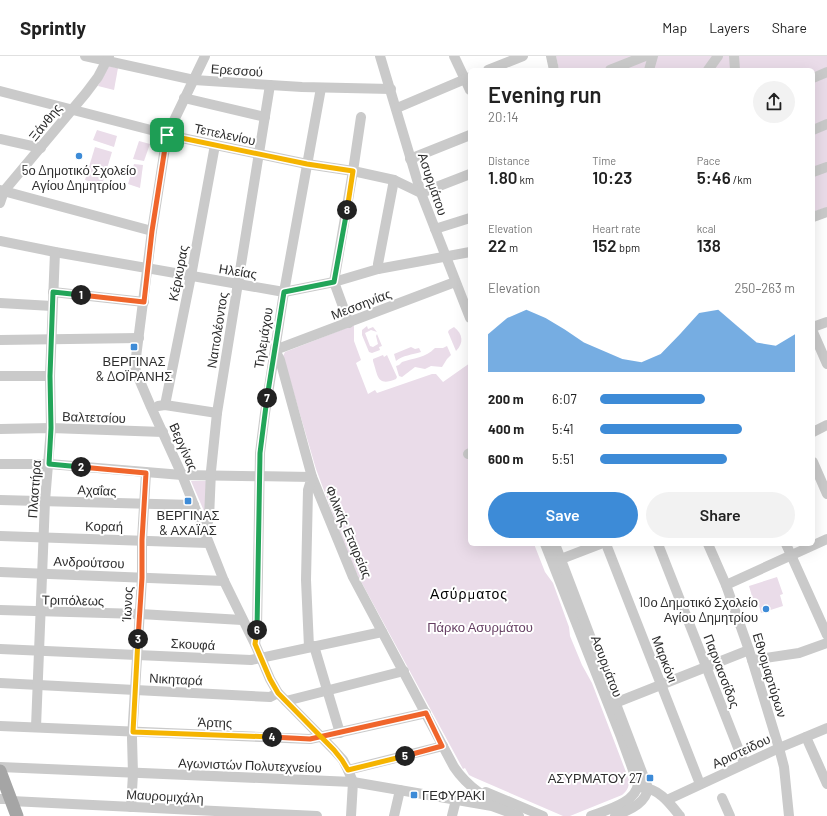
<!DOCTYPE html>
<html lang="en">
<head>
<meta charset="utf-8">
<style>
	body { margin:0; font-family:Barlow,sans-serif; background:#f2f2f2; color:#222; height:100vh; display:flex; flex-direction:column; font-size:15px; white-space:nowrap }
	* { box-sizing:border-box; margin:0 }
	p { font-size:13px; color:#767676 }
	.icon { flex:none; width:22px; height:22px; fill:none; stroke:currentColor; stroke-width:2; stroke-linecap:round; stroke-linejoin:round }
	.map { position:relative; flex:1; overflow:hidden }
	.panel { position:absolute; left:468px; top:12px; width:347px; height:478px; display:flex; flex-direction:column; background:#fff; border-radius:6px; box-shadow:0 4px 16px #0002 }
	.panel>* { flex:none }
	.pin { position:absolute; display:grid; place-items:center; width:34px; height:34px; color:#fff; margin:-17px; border-radius:8px; box-shadow:0 2px 6px #0006 }
	.km { position:absolute; width:20px; height:20px; margin:-10px; border-radius:50%; background:#222; color:#fff; font-size:11px; line-height:20px; text-align:center }
	.round { display:grid; place-items:center; flex:none; width:42px; height:42px; border-radius:21px; background:#f2f2f2 }
	.head { display:flex; align-items:center; justify-content:space-between; height:68px; padding:0 20px }
	h1 { font-size:22px; font-weight:600; line-height:30px }
	.stats { display:grid; grid-template-columns:repeat(3,1fr); gap:6px; height:68px; padding:4px 20px }
	.stats div { display:grid; align-content:center }
	.stats b { font-size:17px; font-weight:600 }
	.stats small { font-size:11px; font-weight:400 }
	.stats p { font-size:11px }
	.chart { height:112px; padding:8px 20px }
	.chart p { display:flex; justify-content:space-between }
	.chart svg { width:100%; height:72px; margin-top:4px; fill:#3d8bd7; opacity:.7 }
	.button { display:flex; gap:8px; margin-top:auto; padding:8px 20px }
	.button a { flex:1; height:46px; border-radius:24px; background:#3d8bd7; color:#fff; font-size:16px; font-weight:600; line-height:46px; text-align:center }
	.button a+a { background:#f2f2f2; color:#222 }
	ul { padding:0 20px; list-style:none; font-size:13px }
	li { display:grid; grid-template-columns:64px 48px 1fr; align-items:center; height:30px }
	li i { height:10px; border-radius:5px; background:#3d8bd7 }
	header { display:flex; align-items:center; gap:24px; box-sizing:border-box; height:56px; padding:0 20px; background:#fff; border-bottom:1px solid #e0e0e0 }
	header strong { font-size:19px }
	nav { display:flex; gap:22px; margin-inline-start:auto; font-size:14px }
	.map>svg:first-child { display:block }
	.green { fill:#eadce9 }
	.lines { fill:none; stroke-linecap:round; stroke-linejoin:round }
	.minor { stroke:#cacaca; stroke-width:10 }
	.major { stroke:#a5a5a5; stroke-width:13 }
	.split-1-casing { stroke:#fff; stroke-width:8 }
	.split-2-casing { stroke:#fff; stroke-width:8 }
	.split-3-casing { stroke:#fff; stroke-width:8 }
	.split-4-casing { stroke:#fff; stroke-width:8 }
	.split-5-casing { stroke:#fff; stroke-width:8 }
	.split-6-casing { stroke:#fff; stroke-width:8 }
	.split-7-casing { stroke:#fff; stroke-width:8 }
	.split-8-casing { stroke:#fff; stroke-width:8 }
	.split-9-casing { stroke:#fff; stroke-width:8 }
	.split-1 { stroke:#f0652b; stroke-width:5 }
	.split-2 { stroke:#22a559; stroke-width:5 }
	.split-3 { stroke:#f0652b; stroke-width:5 }
	.split-4 { stroke:#f5b400; stroke-width:5 }
	.split-5 { stroke:#f0652b; stroke-width:5 }
	.split-6 { stroke:#f5b400; stroke-width:5 }
	.split-7 { stroke:#22a559; stroke-width:5 }
	.split-8 { stroke:#22a559; stroke-width:5 }
	.split-9 { stroke:#f5b400; stroke-width:5 }
	.poi-dot { fill:#3d8bd7; stroke:#fff; stroke-width:1.5 }
	.labels { text-anchor:middle; stroke-width:4; stroke-linejoin:round; paint-order:stroke }
	.street-label { font-size:13px; fill:#2d2d2d; stroke:#fff }
	.poi-label { font-size:13px; fill:#2d2d2d; stroke:#fff }
	.park-label { font-size:13px; fill:#653e62; stroke:#fff }
	.neighbourhood-label { font-size:14px; letter-spacing:1px; fill:#000; stroke:#fff }
</style>
</head>
<body>
<header>
<strong>Sprintly</strong>
<nav><a>Map</a><a>Layers</a><a>Share</a></nav>
</header>
<div class="map">
<svg width="827" height="760" viewBox="0 0 827 760">
	<rect width="100%" height="100%" fill="#fff"/>
	<!-- green -->
	<g class="green">
		<path d="M556,0H827V151L813,156V14H559Z"/>
		<path d="M109,10L118,12L114,34L98,30Z"/>
		<path d="M97,74L117,80L114,91L93,84Z"/>
		<path d="M139,85L150,88L144,105L133,103Z"/>
		<path d="M95,91L112,96L102,129L85,124Z"/>
		<path d="M134,108L143,109L140,132L128,128Z"/>
		<path d="M354,269V285L361,304L356,307L368,338L375,334L377,337L432,318H436L443,326L470,307V488H534L545,516L553,527L569,571L570,580L582,609L592,627L629,724C629,730 628,734 622,739L570,760H563L473,721L469,719L465,712L463,713L351,507L316,413L283,300L285,296Z"/>
		<path d="M367,270L368,273L373,271L377,276L371,274L365,277L370,290L373,291L378,288L376,280L377,278L382,290L379,291L380,294L372,297L369,296L362,279V274Z"/>
		<path d="M454,271C463,278 464,287 456,295L448,276L449,274Z"/>
		<path d="M447,290L451,299L447,303L442,311L431,310L425,313L415,311L402,321L399,320L396,310L399,309L402,306C413,302 426,302 435,292H443Z"/>
		<path d="M411,291L415,293L419,292L421,296C412,299 403,299 396,305L394,298Z"/>
		<path d="M383,299L384,301L387,299L397,321L396,323C377,331 378,320 373,305V303Z"/>
		<path d="M191,425H207V462Z"/>
		<path d="M777,521L783,538L780,539L783,550L761,557L758,546L754,547L749,530Z"/>
	</g>
	<g class="lines">
		<!-- minor -->
		<g class="minor">
			<path d="M85,0L194,24L302,31L391,33"/>
			<path d="M205,0L167,79L152,175L135,309L136,316L151,351L182,419L224,525L255,588L270,623L278,637L334,694L343,704L348,714L353,726L351,760"/>
			<path d="M380,0L421,137L470,262"/>
			<path d="M454,0L470,34"/>
			<path d="M551,0L554,14"/>
			<path d="M734,0L735,14"/>
			<path d="M488,14L523,0"/>
			<path d="M610,14L645,0"/>
			<path d="M649,14L653,0"/>
			<path d="M708,14L718,0"/>
			<path d="M813,22L827,16"/>
			<path d="M0,35L182,82L307,108L353,115L394,124L421,137L470,118"/>
			<path d="M184,42L265,61"/>
			<path d="M397,52L470,21"/>
			<path d="M813,74L827,68"/>
			<path d="M0,83L41,92"/>
			<path d="M410,103L470,79"/>
			<path d="M813,116L827,111"/>
			<path d="M0,134L152,175"/>
			<path d="M0,147L4,135L86,37L98,21L109,0"/>
			<path d="M813,161L827,156"/>
			<path d="M435,173L470,162"/>
			<path d="M0,185L55,196L284,236L334,226L378,213L470,196"/>
			<path d="M378,213V208L394,124"/>
			<path d="M53,236L144,246"/>
			<path d="M0,247L52,250"/>
			<path d="M349,267L334,226L353,115L361,61"/>
			<path d="M813,271L827,266"/>
			<path d="M813,276L827,308"/>
			<path d="M0,284L139,282"/>
			<path d="M275,294L280,304L312,421L353,521L454,711C468,732 490,745 511,757"/>
			<path d="M275,294L455,226"/>
			<path d="M0,320H50"/>
			<path d="M165,349L191,220L215,89"/>
			<path d="M158,350L165,349L217,357"/>
			<path d="M0,373L51,372L163,376"/>
			<path d="M813,376L827,369"/>
			<path d="M468,398L470,397"/>
			<path d="M813,406L827,438"/>
			<path d="M0,408H49L182,419L312,421L308,434L306,524L309,591"/>
			<path d="M0,444L194,449"/>
			<path d="M204,476L209,463L211,415L217,357L270,29"/>
			<path d="M0,480L208,487"/>
			<path d="M545,488L621,681L638,728C636,747 606,754 591,760"/>
			<path d="M555,488L648,732C646,748 628,754 615,760"/>
			<path d="M606,488L700,728"/>
			<path d="M658,488L744,707"/>
			<path d="M708,488L726,529L749,594L779,692L784,711L789,760"/>
			<path d="M786,488L827,579"/>
			<path d="M561,503L600,488"/>
			<path d="M0,516L224,525"/>
			<path d="M726,529L827,483"/>
			<path d="M0,554L140,558L242,564"/>
			<path d="M255,588L257,573L260,397L265,357L284,236L321,32"/>
			<path d="M314,590L340,677"/>
			<path d="M0,593L251,604L382,576"/>
			<path d="M752,604L799,597L827,587"/>
			<path d="M0,627L270,641L278,637"/>
			<path d="M286,645L404,615"/>
			<path d="M610,649L749,594"/>
			<path d="M0,670L310,683L426,657"/>
			<path d="M36,671L45,445L51,372L50,320L55,196"/>
			<path d="M806,681L827,728"/>
			<path d="M0,711L353,726L492,750L519,760"/>
			<path d="M348,714L443,690"/>
			<path d="M643,732C659,732 671,749 680,760"/>
			<path d="M486,736L543,760"/>
			<path d="M722,742L730,760"/>
			<path d="M0,743H5"/>
			<path d="M667,744L779,692L827,672"/>
			<path d="M11,745L317,760"/>
			<path d="M131,751L133,718L132,682L142,522V484L146,417"/>
			<path d="M394,760L400,734"/>
			<path d="M452,760L456,744"/>
		</g>
		<!-- major -->
		<path class="major" d="M0,715L17,760"/>
	</g>
	<g class="lines">
		<!-- split-1 casing -->
		<g class="split-1-casing">
			<path id="split-1" d="M81,239L144,246L152,175L167,79"/>
		</g>
		<!-- split-2 casing -->
		<g class="split-2-casing">
			<path id="split-2" d="M81,411L49,408L51,372L50,320L53,236L81,239"/>
		</g>
		<!-- split-3 casing -->
		<g class="split-3-casing">
			<path id="split-3" d="M81,411L146,417L142,484V522L138,583"/>
		</g>
		<!-- split-4 casing -->
		<g class="split-4-casing">
			<path id="split-4" d="M138,583L133,676L272,681"/>
		</g>
		<!-- split-5 casing -->
		<g class="split-5-casing">
			<path id="split-5" d="M272,681L310,683L426,657L442,690L405,700"/>
		</g>
		<!-- split-6 casing -->
		<g class="split-6-casing">
			<path id="split-6" d="M257,574L255,588L270,623L278,637L334,694L342,704L348,714L405,700"/>
		</g>
		<!-- split-7 casing -->
		<g class="split-7-casing">
			<path id="split-7" d="M257,574L260,397L267,342"/>
		</g>
		<!-- split-8 casing -->
		<g class="split-8-casing">
			<path id="split-8" d="M267,342L284,236L334,226L347,154"/>
		</g>
		<!-- split-9 casing -->
		<g class="split-9-casing">
			<path id="split-9" d="M167,79L307,108L353,115L347,154"/>
		</g>
		<!-- split-1 -->
		<use href="#split-1" class="split-1"/>
		<!-- split-2 -->
		<use href="#split-2" class="split-2"/>
		<!-- split-3 -->
		<use href="#split-3" class="split-3"/>
		<!-- split-4 -->
		<use href="#split-4" class="split-4"/>
		<!-- split-5 -->
		<use href="#split-5" class="split-5"/>
		<!-- split-6 -->
		<use href="#split-6" class="split-6"/>
		<!-- split-7 -->
		<use href="#split-7" class="split-7"/>
		<!-- split-8 -->
		<use href="#split-8" class="split-8"/>
		<!-- split-9 -->
		<use href="#split-9" class="split-9"/>
	</g>
	<!-- markers -->
	<g class="poi-dot">
		<circle cx="79" cy="100" r="4"/>
		<rect x="130" y="287" width="8" height="8" rx="2"/>
		<rect x="184" y="441" width="8" height="8" rx="2"/>
		<circle cx="766" cy="553" r="4"/>
		<rect x="646" y="718" width="8" height="8" rx="2"/>
		<rect x="410" y="735" width="8" height="8" rx="2"/>
	</g>
	<g class="labels">
		<!-- street labels -->
		<g class="street-label">
			<text transform="translate(237 14) rotate(4)" y="5">Ερεσσού</text>
			<text transform="translate(45 66) rotate(-51)" y="5">Ξάνθης</text>
			<text transform="translate(225 78) rotate(12)" y="5">Τεπελενίου</text>
			<text transform="translate(433 128) rotate(71)" y="5">Ασυρμάτου</text>
			<text transform="translate(238 215) rotate(9)" y="5">Ηλείας</text>
			<text transform="translate(178 217) rotate(-79)" y="5">Κέρκυρας</text>
			<text transform="translate(361 248) rotate(-21)" y="5">Μεσσηνίας</text>
			<text transform="translate(217 274) rotate(-81)" y="5">Ναπολέοντος</text>
			<text transform="translate(263 282) rotate(-81)" y="5">Τηλεμάχου</text>
			<text transform="translate(94 361) rotate(2)" y="5">Βαλτετσίου</text>
			<text transform="translate(184 391) rotate(66)" y="5">Βεργίνας</text>
			<text transform="translate(34 433) rotate(-86)" y="5">Πλαστήρα</text>
			<text transform="translate(97 434) rotate(2)" y="5">Αχαΐας</text>
			<text transform="translate(104 470) rotate(1)" y="5">Κοραή</text>
			<text transform="translate(349 476) rotate(67)" y="5">Φιλικής Εταιρείας</text>
			<text transform="translate(89 506) rotate(2)" y="5">Ανδρούτσου</text>
			<text transform="translate(73 544) rotate(1)" y="5">Τριπόλεως</text>
			<text transform="translate(127 548) rotate(-87)" y="5">Ίωνος</text>
			<text transform="translate(193 588) rotate(3)" y="5">Σκουφά</text>
			<text transform="translate(665 603) rotate(69)" y="5">Μαρκόνι</text>
			<text transform="translate(607 610) rotate(69)" y="5">Ασυρμάτου</text>
			<text transform="translate(722 615) rotate(69)" y="5">Παρνασσίδος</text>
			<text transform="translate(770 619) rotate(73)" y="5">Εθνομαρτύρων</text>
			<text transform="translate(176 623) rotate(3)" y="5">Νικηταρά</text>
			<text transform="translate(215 666) rotate(2)" y="5">Άρτης</text>
			<text transform="translate(741 695) rotate(-25)" y="5">Αριστείδου</text>
			<text transform="translate(250 709) rotate(2)" y="5">Αγωνιστών Πολυτεχνείου</text>
			<text transform="translate(165 740) rotate(3)" y="5">Μαυρομιχάλη</text>
		</g>
		<!-- poi labels -->
		<g class="poi-label">
			<text x="79" y="119">5ο Δημοτικό Σχολείο<tspan x="79" dy="15">Αγίου Δημητρίου</tspan></text>
			<text x="134" y="310">ΒΕΡΓΙΝΑΣ<tspan x="134" dy="15">&amp; ΔΟΪΡΑΝΗΣ</tspan></text>
			<text x="188" y="464">ΒΕΡΓΙΝΑΣ<tspan x="188" dy="15">&amp; ΑΧΑΪΑΣ</tspan></text>
			<text x="758" y="551" text-anchor="end">10ο Δημοτικό Σχολείο<tspan x="758" dy="15">Αγίου Δημητρίου</tspan></text>
			<text x="642" y="727" text-anchor="end">ΑΣΥΡΜΑΤΟΥ 27</text>
			<text x="422" y="744" text-anchor="start">ΓΕΦΥΡΑΚΙ</text>
		</g>
		<!-- park labels -->
		<g class="park-label">
			<text x="480" y="576">Πάρκο Ασυρμάτου</text>
		</g>
		<!-- neighbourhood labels -->
		<g class="neighbourhood-label">
			<text x="469" y="543">Ασύρματος</text>
		</g>
	</g>
</svg>
<div class="pin" style="left:167px;top:79px;background:#1e9e55"><svg class="icon" aria-label="arrive" viewBox="0 0 24 24"><path d="M6 21V4h12l-3 4 3 4H6"/></svg></div>
<b class="km" style="left:81px;top:239px">1</b>
<b class="km" style="left:81px;top:411px">2</b>
<b class="km" style="left:138px;top:583px">3</b>
<b class="km" style="left:272px;top:681px">4</b>
<b class="km" style="left:405px;top:700px">5</b>
<b class="km" style="left:257px;top:574px">6</b>
<b class="km" style="left:267px;top:342px">7</b>
<b class="km" style="left:347px;top:154px">8</b>
<section class="panel">
<div class="head"><div><h1>Evening run</h1><p>20:14</p></div><a class="round"><svg class="icon" aria-label="share" viewBox="0 0 24 24"><path d="M12 15V3M7 8l5-5 5 5M5 13v7h14v-7"/></svg></a></div>
<div class="stats">
<div><p>Distance</p><b>1.80<small> km</small></b></div>
<div><p>Time</p><b>10:23</b></div>
<div><p>Pace</p><b>5:46<small> /km</small></b></div>
</div>
<div class="stats">
<div><p>Elevation</p><b>22<small> m</small></b></div>
<div><p>Heart rate</p><b>152<small> bpm</small></b></div>
<div><p>kcal</p><b>138</b></div>
</div>
<div class="chart"><p><span>Elevation</span>250–263 m</p>
<svg viewBox="0 0 160 44" preserveAspectRatio="none"><path d="M0 44V21L10 11L20 6L30 11L40 18L50 26L60 31L70 36L80 38L90 33L100 21L110 8L120 6L130 16L140 26L150 28L160 21V44z"/></svg>
</div>
<ul>
<li><b>200 m</b>6:07<i style="width:54%"></i></li>
<li><b>400 m</b>5:41<i style="width:73%"></i></li>
<li><b>600 m</b>5:51<i style="width:65%"></i></li>
</ul>
<div class="button"><a>Save</a><a>Share</a></div>
</section>
</div>
</body>
</html>
